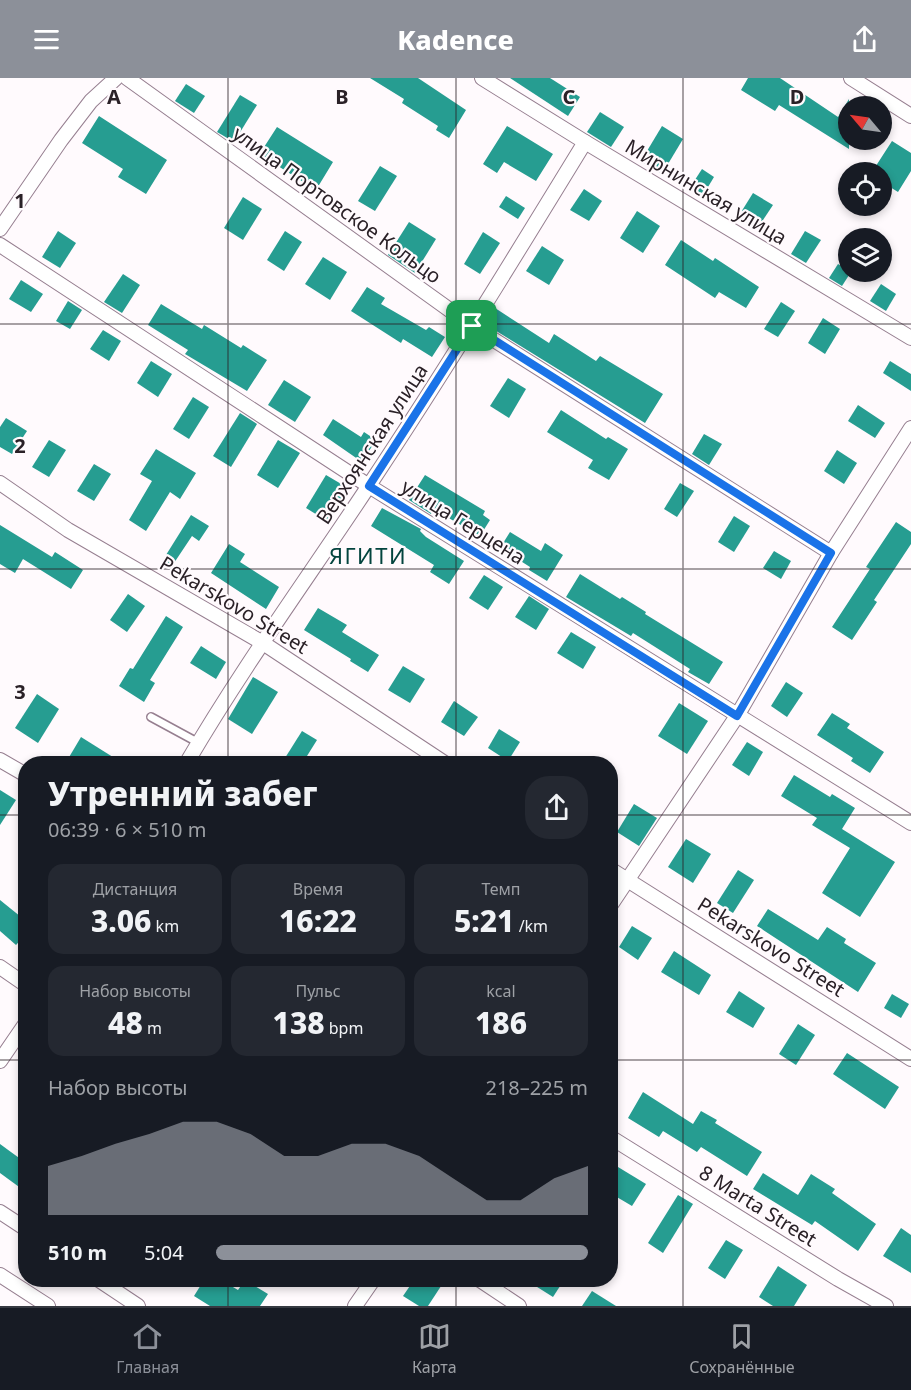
<!DOCTYPE html>
<html lang="ru">
<head>
<meta charset="utf-8">
<style>
	body { margin:0; font-family:"Noto Sans",sans-serif; background:#242831; color:#f1f3f6; height:100vh; display:flex; flex-direction:column; font-size:22px; white-space:nowrap }
	* { box-sizing:border-box; margin:0 }
	p { font-size:20px; color:#9ea1a6 }
	.icon { flex:none; width:33px; height:33px; fill:none; stroke:currentColor; stroke-width:2; stroke-linecap:round; stroke-linejoin:round }
	.map { position:relative; flex:1; overflow:hidden }
	.side { position:absolute; left:18px; top:678px; width:600px; height:531px; display:flex; flex-direction:column; background:#171b24; border-radius:24px; box-shadow:0 3px 9px #0003 }
	.side>* { flex:none }
	.needle { width:39px; rotate:299deg }
	.fabs { position:absolute; left:838px; top:18px; display:grid; gap:12px }
	.fabs a { display:grid; place-items:center; width:54px; height:54px; border-radius:50%; background:#171b24; box-shadow:0 3px 9px #0003; font-size:30px }
	.pin { position:absolute; display:grid; place-items:center; width:51px; height:51px; color:#fff; margin:-26px; border-radius:12px; box-shadow:0 3px 9px #0006 }
	.round { display:grid; place-items:center; flex:none; width:63px; height:63px; border-radius:24px; background:#242831 }
	.summary { display:flex; align-items:center; justify-content:space-between; height:102px; padding:0 30px }
	h1 { font-size:33px; font-weight:800; line-height:45px }
	.figures { display:grid; grid-template-columns:repeat(3,1fr); gap:9px; height:102px; padding:6px 30px }
	.figures div { display:grid; align-content:center; border-radius:15px; background:#242831; text-align:center }
	.figures b { font-size:30px; font-weight:800 }
	.figures small { font-size:16px; font-weight:400 }
	.figures p { font-size:16px }
	.chart { height:168px; padding:12px 30px }
	.chart p { display:flex; justify-content:space-between }
	.chart svg { width:100%; height:108px; margin-top:6px; fill:#8c9099; opacity:.7 }
	ul { padding:0 30px; list-style:none; font-size:20px }
	li { display:grid; grid-template-columns:96px 72px 1fr; align-items:center; height:45px }
	li i { height:15px; border-radius:8px; background:#8c9099 }
	header { display:flex; justify-content:space-between; align-items:center; height:78px; padding:0 30px; background:#8c9099; color:#fff; font-size:27px; font-weight:800 }
	.tab-bar { display:flex; justify-content:space-around; align-items:center; height:84px; border-top:2px solid #363941; background:#171b24; font-size:16px; color:#9ea1a6 }
	.tab-bar a { display:grid; justify-items:center; gap:3px }
	.tab-bar .on { color:#8c9099 }
	.map>svg:first-child { display:block }
	.building { fill:#269d91 }
	.lines { fill:none; stroke-linecap:round; stroke-linejoin:round }
	.lane-casing { stroke:#967f90; stroke-width:10 }
	.street-casing { stroke:#967f90; stroke-width:16 }
	.lane { stroke:#fff; stroke-width:7 }
	.street { stroke:#fff; stroke-width:14 }
	.route-casing { stroke:#fff; stroke-width:12 }
	.route { stroke:#1a73e8; stroke-width:8 }
	.grid { fill:none; stroke:#2a2127; stroke-width:1.5; stroke-opacity:0.55 }
	.labels { text-anchor:middle; stroke-width:4.5; stroke-linejoin:round; paint-order:stroke }
	.street-label { font-size:20px; fill:#2a2127; stroke:#fffafd }
	.quarter-label { font-size:22px; letter-spacing:1.5px; fill:#03443e; stroke:#fffafd }
	.grid-label { font-size:20px; text-anchor:middle; font-weight:bold; fill:#2a2127; stroke:#fffafd; stroke-width:4.5; stroke-linejoin:round; paint-order:stroke }
</style>
</head>
<body>
<header><svg class="icon" aria-label="menu" viewBox="0 0 24 24"><path d="M4 6h16M4 12h16M4 18h16"/></svg>Kadence<svg class="icon" aria-label="share" viewBox="0 0 24 24"><path d="M12 15V3M7 8l5-5 5 5M5 13v7h14v-7"/></svg></header>
<div class="map">
<svg width="911" height="1228" viewBox="0 0 911 1228">
	<rect width="100%" height="100%" fill="#fffafd"/>
	<!-- building -->
	<g class="building">
		<path d="M370,0H418L466,32L449,60L436,52L438,48L402,25L404,21Z"/>
		<path d="M510,0H550L580,19L568,38Z"/>
		<path d="M748,0H780L838,39L849,21V71L779,27L775,33L741,12Z"/>
		<path d="M186,6L205,18L194,35L175,23Z"/>
		<path d="M240,17L257,27L234,64L217,54Z"/>
		<path d="M600,34L624,49L611,69L587,54Z"/>
		<path d="M99,38L167,82L146,116L118,99L123,91L82,65Z"/>
		<path d="M507,48L553,76L536,103L504,84L497,95L483,86Z"/>
		<path d="M662,48L683,61L662,96L641,83Z"/>
		<path d="M277,49L333,84L316,112L278,88L276,92L257,80Z"/>
		<path d="M892,63L911,75V93L898,114L882,104V94H872Z"/>
		<path d="M380,88L397,98L375,133L358,123Z"/>
		<path d="M702,91L714,99L702,119L689,111Z"/>
		<path d="M584,111L602,123L589,143L570,132Z"/>
		<path d="M753,115L773,127L757,151L738,139Z"/>
		<path d="M506,118L525,130L518,141L499,129Z"/>
		<path d="M243,119L262,131L243,162L224,150Z"/>
		<path d="M637,133L660,148L643,175L620,160Z"/>
		<path d="M409,144L436,161L415,195L388,177Z"/>
		<path d="M58,153L76,165L60,190L42,179Z"/>
		<path d="M285,153L302,164L284,193L267,182Z"/>
		<path d="M805,153L821,162L806,185L791,176Z"/>
		<path d="M483,154L500,165L480,196L464,186Z"/>
		<path d="M681,162L713,183L715,180L759,209L746,230L719,214L715,220L665,187Z"/>
		<path d="M542,168L564,182L549,207L526,193Z"/>
		<path d="M323,179L347,194L330,222L305,206Z"/>
		<path d="M838,186L851,194L842,208L829,200Z"/>
		<path d="M123,196L140,207L122,235L104,224Z"/>
		<path d="M21,202L43,216L31,234L9,221Z"/>
		<path d="M881,206L896,216L886,233L870,223Z"/>
		<path d="M367,209L385,220L381,226L426,252L429,249L445,259L432,279L403,261L401,265L351,233Z"/>
		<path d="M68,223L82,232L70,251L56,243Z"/>
		<path d="M781,224L795,233L778,259L764,251Z"/>
		<path d="M161,226L202,251L204,247L241,270L243,267L267,282L247,313L185,276L188,272L148,247Z"/>
		<path d="M495,230L549,265L554,256L596,283L600,278L663,316L645,345L485,246Z"/>
		<path d="M823,240L840,251L825,276L808,265Z"/>
		<path d="M103,252L121,263L109,283L90,271Z"/>
		<path d="M151,283L172,296L158,319L137,305Z"/>
		<path d="M890,283L911,296V313L883,295Z"/>
		<path d="M508,300L526,311L509,340L490,328Z"/>
		<path d="M284,302L311,319L295,344L268,327Z"/>
		<path d="M193,319L209,329L189,361L173,351Z"/>
		<path d="M858,327L885,345L875,360L848,343Z"/>
		<path d="M561,332L606,361L608,359L628,371L609,402L588,390L593,382L547,354Z"/>
		<path d="M240,335L257,346L231,389L213,378Z"/>
		<path d="M6,340L27,353L12,376L0,369V349Z"/>
		<path d="M333,341L361,359L364,354L376,362L362,384L323,357Z"/>
		<path d="M704,356L722,366L709,387L692,376Z"/>
		<path d="M49,362L66,372L49,399L32,389Z"/>
		<path d="M278,362L300,375L278,410L257,397Z"/>
		<path d="M156,371L196,395L180,421L170,414L146,453L129,442L152,403L140,396Z"/>
		<path d="M837,372L857,385L844,406L824,393Z"/>
		<path d="M94,386L111,396L94,423L77,413Z"/>
		<path d="M326,397L348,410L327,443L306,430Z"/>
		<path d="M425,397L485,433L483,437L490,442L480,458L433,431L431,436L409,422Z"/>
		<path d="M680,405L694,413L677,439L664,431Z"/>
		<path d="M382,430L421,451L420,453L426,459L464,483L449,506L430,494L434,487L371,448Z"/>
		<path d="M191,437L209,448L199,463L192,458L170,491L161,485Z"/>
		<path d="M734,438L750,448L734,474L718,464Z"/>
		<path d="M896,444L911,454V466L874,522L877,524L852,562L832,549L870,491L866,489Z"/>
		<path d="M0,447L52,479L55,474L83,492L71,511L23,481L15,495L0,486Z"/>
		<path d="M510,454L541,473L545,465L563,477L547,503L529,492L530,489L500,470Z"/>
		<path d="M229,466L245,476L240,484L279,509L266,531L211,495Z"/>
		<path d="M774,473L791,483L781,501L763,490Z"/>
		<path d="M580,496L620,521L622,519L646,534L645,536L723,584L709,606L688,594L690,591L633,555L631,558L566,519Z"/>
		<path d="M484,497L503,509L488,532L469,520Z"/>
		<path d="M128,516L145,528L127,554L110,542Z"/>
		<path d="M529,518L549,531L536,552L515,539Z"/>
		<path d="M318,530L347,547L342,554L379,577L368,594L350,583L351,581L304,552Z"/>
		<path d="M166,538L183,549L150,602L155,605L144,624L119,608L130,590L133,591Z"/>
		<path d="M571,554L596,569L583,591L557,575Z"/>
		<path d="M201,568L226,584L216,601L190,585Z"/>
		<path d="M403,588L425,601L410,625L388,612Z"/>
		<path d="M253,599L278,614L252,656L228,641Z"/>
		<path d="M786,604L803,615L787,639L771,628Z"/>
		<path d="M37,616L59,631L38,665L15,650Z"/>
		<path d="M454,623L478,639L464,658L441,644Z"/>
		<path d="M679,625L708,643L687,676L658,658Z"/>
		<path d="M832,635L850,646L847,650L884,674L870,695L851,683L853,680L817,657Z"/>
		<path d="M499,651L520,664L508,683L488,670Z"/>
		<path d="M302,653L317,662L302,686H295L285,680Z"/>
		<path d="M81,659L124,686H65Z"/>
		<path d="M747,664L763,674L749,698L732,687Z"/>
		<path d="M794,697L830,719L832,716L855,730L842,751L895,784L860,839L822,815L850,770L812,747L817,740L781,718Z"/>
		<path d="M0,712L16,722L0,747Z"/>
		<path d="M634,726L657,740L639,768L617,754Z"/>
		<path d="M686,761L711,776L693,805L668,789Z"/>
		<path d="M738,792L754,802L733,835L717,825Z"/>
		<path d="M0,822L26,843V856L16,867L0,853Z"/>
		<path d="M768,831L818,862L827,849L846,861L844,865L876,885L858,914L757,848Z"/>
		<path d="M632,848L652,860L638,882L619,869Z"/>
		<path d="M674,873L711,897L699,917L661,894Z"/>
		<path d="M739,913L765,930L753,950L726,934Z"/>
		<path d="M892,916L909,926L901,940L884,930Z"/>
		<path d="M798,946L815,957L796,987L779,976Z"/>
		<path d="M847,975L899,1009L885,1031L833,996Z"/>
		<path d="M643,1014L693,1046L701,1033L717,1042L715,1045L762,1074L747,1098L701,1069L697,1074L663,1053L659,1059L628,1040Z"/>
		<path d="M0,1066L26,1085V1114L0,1095Z"/>
		<path d="M618,1089L646,1106L632,1128L610,1115V1101Z"/>
		<path d="M763,1095L798,1117L811,1096L835,1111L832,1115L876,1146L858,1173L815,1143L812,1147L753,1111Z"/>
		<path d="M678,1117L693,1126L663,1175L648,1165Z"/>
		<path d="M901,1150L911,1157V1195L883,1178Z"/>
		<path d="M726,1162L743,1172L725,1201L708,1190Z"/>
		<path d="M778,1188L807,1207L794,1228H773L759,1219Z"/>
		<path d="M204,1202H221L238,1212L245,1202L268,1216L260,1228H210L194,1218Z"/>
		<path d="M414,1202H445L428,1228H419L403,1218Z"/>
		<path d="M526,1202H564L553,1219Z"/>
		<path d="M592,1213L616,1228H582Z"/>
	</g>
	<g class="lines">
		<!-- lane casing -->
		<g class="lane-casing">
			<path id="lane" d="M151,639L199,665"/>
		</g>
		<!-- street casing -->
		<g class="street-casing">
			<g id="street">
				<path d="M127,0L472,248L831,475"/>
				<path d="M482,0L585,64L911,260"/>
				<path d="M851,0L911,38"/>
				<path d="M0,151L61,62L91,23L116,0"/>
				<path d="M0,167L369,408L911,745"/>
				<path d="M0,405L68,452L263,565L446,686"/>
				<path d="M0,682L26,697"/>
				<path d="M186,686C242,590 307,501 368,409C443,296 514,180 585,64"/>
				<path d="M610,791L911,981"/>
				<path d="M610,828L737,638L831,475L911,350"/>
				<path d="M0,889L26,907"/>
				<path d="M0,983L26,945"/>
				<path d="M610,1059L838,1201L886,1228"/>
				<path d="M0,1134L26,1151"/>
				<path d="M0,1197L48,1228"/>
				<path d="M99,1202L138,1228"/>
				<path d="M480,1202L519,1228"/>
				<path d="M355,1228L373,1202"/>
			</g>
		</g>
		<!-- lane -->
		<use href="#lane" class="lane"/>
		<!-- street -->
		<use href="#street" class="street"/>
	</g>
	<g class="lines">
		<!-- route casing -->
		<g class="route-casing">
			<path id="route" d="M472,248L831,475L737,638L369,408Z"/>
		</g>
		<!-- route -->
		<use href="#route" class="route"/>
	</g>
	<!-- grid -->
	<path class="grid" d="M228,0V686M456,0V686M683,0V1228M0,246H911M0,491H911M0,737H26M610,737H911M0,982H26M610,982H911M228,1202V1228M456,1202V1228"/>
	<g class="labels">
		<!-- street labels -->
		<g class="street-label">
			<text transform="translate(706 114) rotate(31)" y="7">Мирнинская улица</text>
			<text transform="translate(337 127) rotate(36)" y="7">улица Портовское Кольцо</text>
			<text transform="translate(372 366) rotate(-57)" y="7">Верхоянская улица</text>
			<text transform="translate(463 444) rotate(32)" y="7">улица Герцена</text>
			<text transform="translate(234 527) rotate(31)" y="7">Pekarskovo Street</text>
			<text transform="translate(771 869) rotate(32)" y="7">Pekarskovo Street</text>
			<text transform="translate(758 1128) rotate(32)" y="7">8 Marta Street</text>
		</g>
		<!-- quarter labels -->
		<g class="quarter-label">
			<text x="368" y="486">ЯГИТИ</text>
		</g>
	</g>
	<g class="grid-label">
		<text x="114" y="26">A</text>
		<text x="342" y="26">B</text>
		<text x="569" y="26">C</text>
		<text x="797" y="26">D</text>
		<text x="20" y="130">1</text>
		<text x="20" y="375">2</text>
		<text x="20" y="621">3</text>
	</g>
</svg>
<div class="fabs">
<a><svg class="needle" viewBox="-14 -14 28 28"><path d="M0-13l5 13h-10z" fill="#e53935"/><path d="M0 13l5-13h-10z" fill="#9ea1a6"/></svg></a>
<a><svg class="icon" aria-label="locate" viewBox="0 0 24 24"><circle cx="12" cy="12" r="6"/><path d="M12 2v4M12 18v4M2 12h4M18 12h4"/></svg></a>
<a><svg class="icon" aria-label="layers" viewBox="0 0 24 24"><path d="M12 4l9 5-9 5-9-5zM3 14l9 5 9-5"/></svg></a>
</div>
<div class="pin" style="left:472px;top:248px;background:#1e9e55"><svg class="icon" aria-label="arrive" viewBox="0 0 24 24"><path d="M6 21V4h12l-3 4 3 4H6"/></svg></div>
<section class="side">
<div class="summary"><div><h1>Утренний забег</h1><p>06:39 · 6 × 510 m</p></div><a class="round"><svg class="icon" aria-label="share" viewBox="0 0 24 24"><path d="M12 15V3M7 8l5-5 5 5M5 13v7h14v-7"/></svg></a></div>
<div class="figures">
<div><p>Дистанция</p><b>3.06<small> km</small></b></div>
<div><p>Время</p><b>16:22</b></div>
<div><p>Темп</p><b>5:21<small> /km</small></b></div>
</div>
<div class="figures">
<div><p>Набор высоты</p><b>48<small> m</small></b></div>
<div><p>Пульс</p><b>138<small> bpm</small></b></div>
<div><p>kcal</p><b>186</b></div>
</div>
<div class="chart"><p><span>Набор высоты</span>218–225 m</p>
<svg viewBox="0 0 160 44" preserveAspectRatio="none"><path d="M0 44V24L10 20L20 15L30 11L40 6L50 6L60 11L70 20L80 20L90 15L100 15L110 20L120 29L130 38L140 38L150 29L160 24V44z"/></svg>
</div>
<ul>
<li><b>510 m</b>5:04<i style="width:100%"></i></li>
</ul>
</section>
</div>
<nav class="tab-bar">
<a class="on"><svg class="icon" aria-label="home" viewBox="0 0 24 24"><path d="M3 11l9-7 9 7M6 9v11h12V9"/></svg>Главная</a>
<a><svg class="icon" aria-label="map" viewBox="0 0 24 24"><path d="M3 6l6-2 6 2 6-2v14l-6 2-6-2-6 2zM9 4v14M15 6v14"/></svg>Карта</a>
<a><svg class="icon" aria-label="saved" viewBox="0 0 24 24"><path d="M7 4h10v16l-5-4-5 4z"/></svg>Сохранённые</a>
</nav>
</body>
</html>
